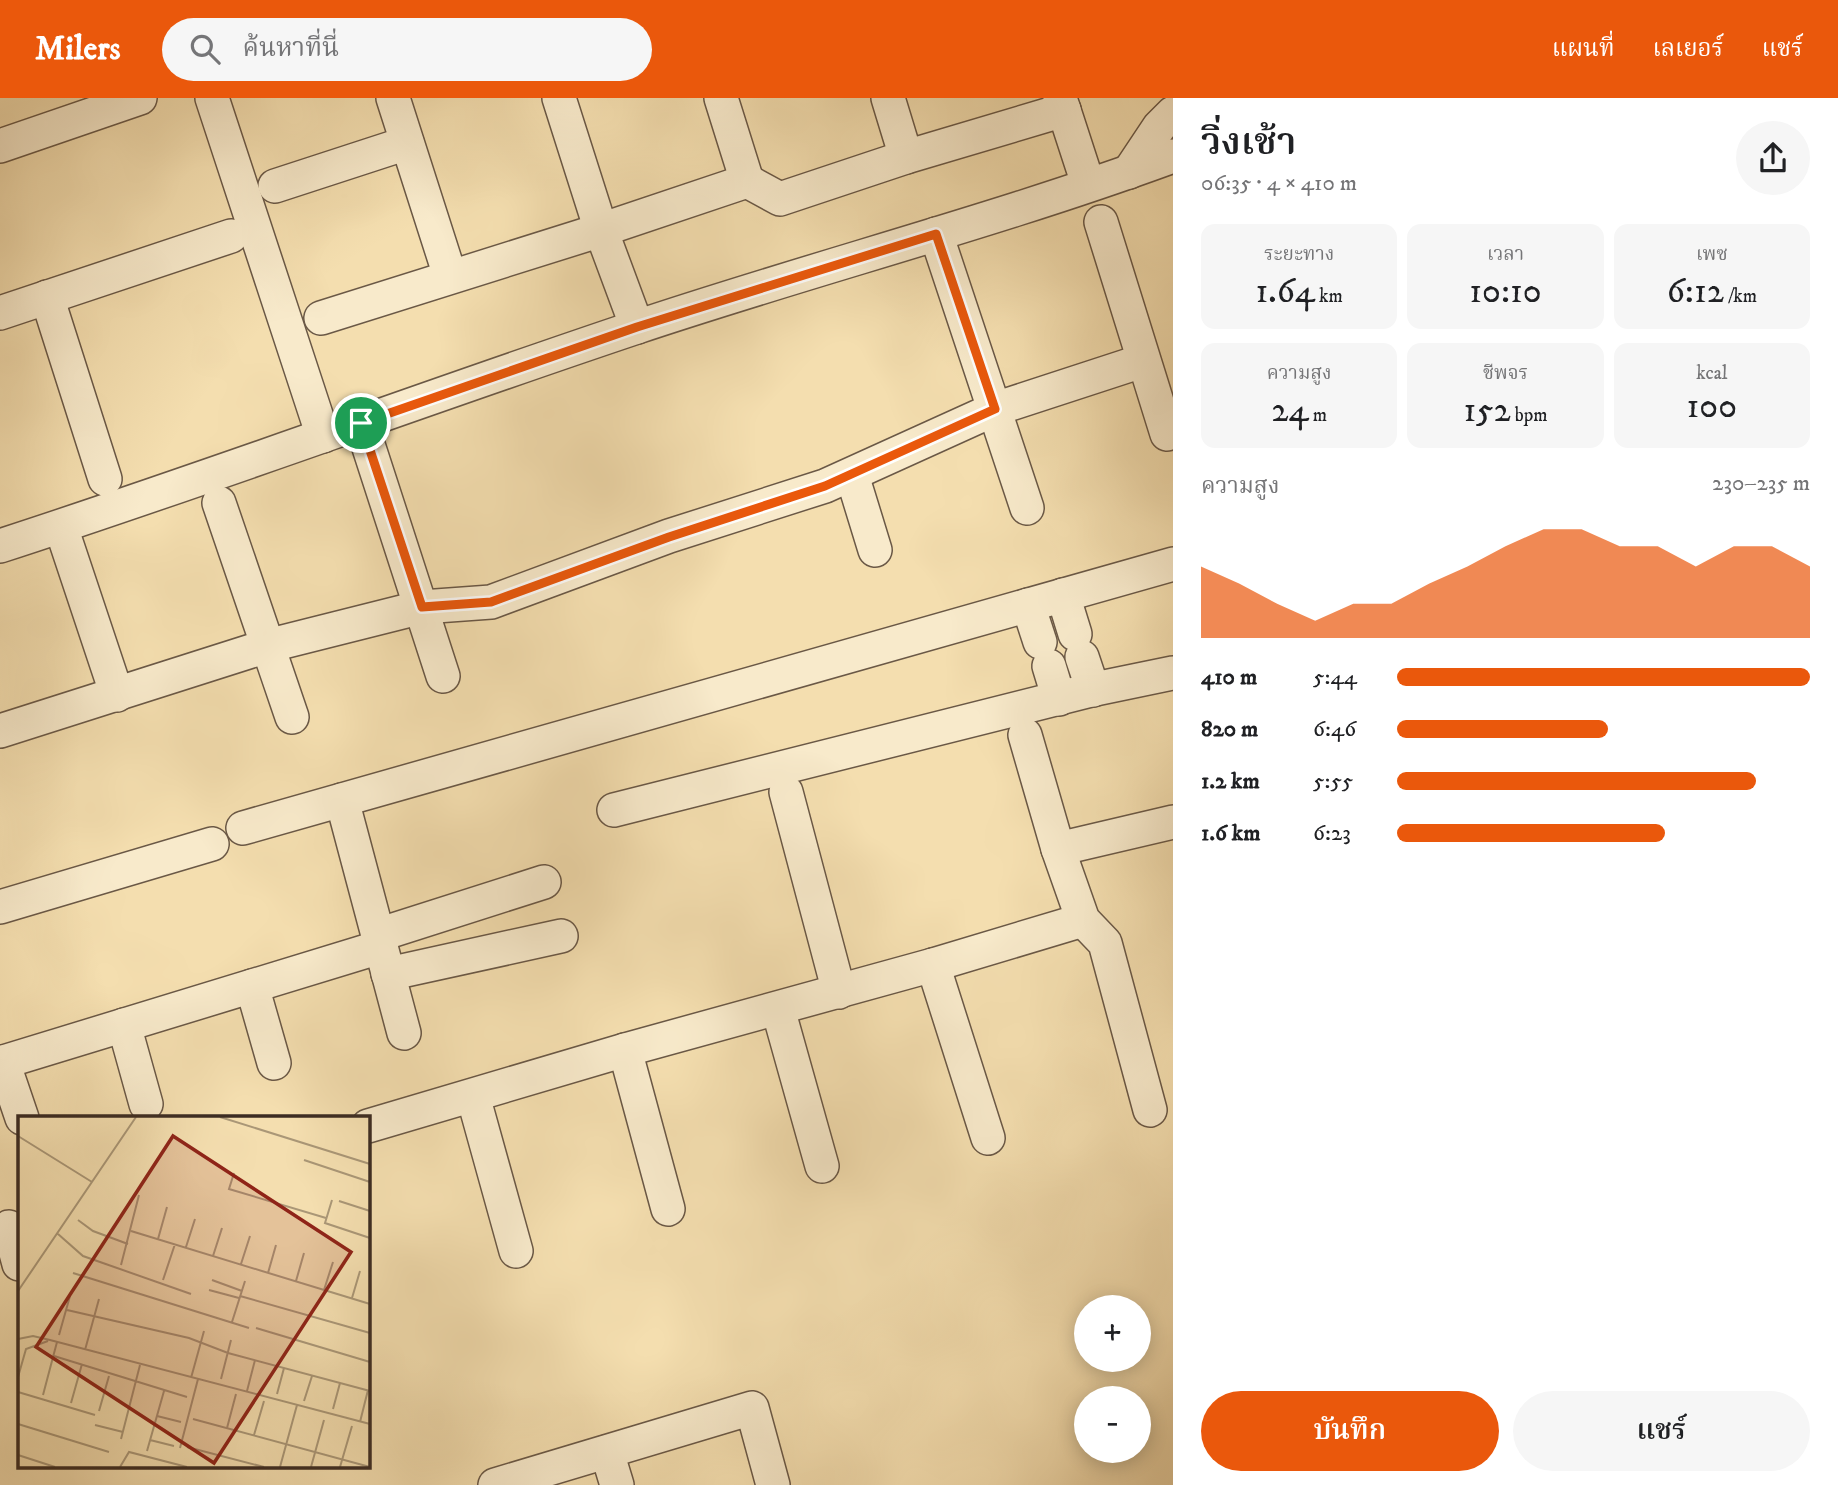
<!DOCTYPE html>
<html lang="th">
<head>
<meta charset="utf-8">
<style>
	body { margin:0; font-family:"IM FELL DW Pica","Noto Serif Thai",serif; background:#f6f6f6; color:#202124; height:100vh; display:flex; flex-direction:column; font-size:26px; white-space:nowrap }
	* { box-sizing:border-box; margin:0 }
	p { font-size:23px; color:#757577 }
	.icon { flex:none; width:38px; height:38px; fill:none; stroke:currentColor; stroke-width:2; stroke-linecap:round; stroke-linejoin:round }
	.map { position:relative; flex:1; overflow:hidden }
	.panel { display:flex; flex-direction:column; background:#fff; width:665px }
	.panel>* { flex:none }
	.fabs { position:absolute; left:1074px; top:1197px; display:grid; gap:14px }
	.fabs a { display:grid; place-items:center; width:77px; height:77px; border-radius:50%; background:#fff; box-shadow:0 4px 18px #0003; font-size:35px }
	.pin { position:absolute; display:grid; place-items:center; width:60px; height:60px; color:#fff; margin:-30px; border:4px solid #fff; border-radius:50%; box-shadow:0 2px 7px #0007 }
	.round { display:grid; place-items:center; flex:none; width:74px; height:74px; border-radius:37px; background:#f6f6f6 }
	.head { display:flex; align-items:center; justify-content:space-between; height:119px; padding:0 28px }
	h1 { font-size:38px; font-weight:600; line-height:52px }
	.metrics { display:grid; grid-template-columns:repeat(3,1fr); gap:10px; height:119px; padding:7px 28px }
	.metrics div { display:grid; align-content:center; border-radius:14px; background:#f6f6f6; text-align:center }
	.metrics b { font-size:35px; font-weight:600 }
	.metrics small { font-size:19px; font-weight:400 }
	.metrics p { font-size:19px }
	.chart { height:196px; padding:14px 28px }
	.chart p { display:flex; justify-content:space-between }
	.chart svg { width:100%; height:126px; margin-top:7px; fill:#ea580c; opacity:.7 }
	.cta { display:flex; gap:14px; margin-top:auto; padding:14px 28px }
	.cta a { flex:1; height:80px; border-radius:42px; background:#ea580c; color:#fff; font-size:28px; font-weight:600; line-height:80px; text-align:center }
	.cta a+a { background:#f6f6f6; color:#202124 }
	ul { padding:0 28px; list-style:none; font-size:23px }
	li { display:grid; grid-template-columns:112px 84px 1fr; align-items:center; height:52px }
	li i { height:18px; border-radius:9px; background:#ea580c }
	header { display:flex; align-items:center; gap:42px; box-sizing:border-box; height:98px; padding:0 35px; background:#ea580c; color:#fff }
	header strong { font-size:33px }
	nav { display:flex; gap:38px; margin-inline-start:auto; font-size:24px }
	.search { width:490px; height:63px; background:#f6f6f6; display:flex; align-items:center; gap:18px; box-sizing:border-box; padding:0 24px; border-radius:38px; color:#757577; font-size:26px }
	main { display:flex; flex:1; min-height:0 }
	.map>svg:first-child { display:block }
	.lines { fill:none; stroke-linecap:round; stroke-linejoin:round }
	.minor-casing { stroke:#6a5846; stroke-width:36 }
	.minor { stroke:#f8eacb; stroke-width:33 }
	.route-casing { stroke:#fff; stroke-width:14 }
	.route { stroke:#ea580c; stroke-width:9 }
	.inset-road { fill:none; stroke:#aa9777; stroke-width:2 }
	.view { fill:#8f2418; fill-opacity:0.15; stroke:#8f2418; stroke-width:3.5 }
	.inset-edge { fill:none; stroke:#3c2c23; stroke-width:3.5 }
</style>
</head>
<body>
<header>
<strong>Milers</strong>
<div class="search"><svg class="icon" aria-label="search" viewBox="0 0 24 24"><circle cx="10" cy="10" r="6"/><path d="M15 15l6 6"/></svg>ค้นหาที่นี่</div>
<nav><a>แผนที่</a><a>เลเยอร์</a><a>แชร์</a></nav>
</header>
<main>
<div class="map">
<svg width="1173" height="1387" viewBox="0 0 1173 1387">
	<rect width="100%" height="100%" fill="#f4deaf"/>
	<filter id="stains"><feTurbulence type="fractalNoise" baseFrequency=".00286" numOctaves="4"/><feColorMatrix values="0 0 0 0 .2 0 0 0 0 .09 0 0 0 0 .02 0 0 0 .5 -.17"/></filter>
	<radialGradient id="worn" r=".72"><stop offset=".6" stop-color="#630" stop-opacity="0"/><stop offset="1" stop-color="#630" stop-opacity=".3"/></radialGradient>
	<g class="lines">
		<!-- minor casing -->
		<g class="minor-casing">
			<g id="minor">
				<path d="M212,0L323,338"/>
				<path d="M393,0L450,178"/>
				<path d="M559,0L601,132L637,229"/>
				<path d="M721,0L747,83"/>
				<path d="M888,0L906,59"/>
				<path d="M1060,0L1088,86"/>
				<path d="M0,48L140,0"/>
				<path d="M1129,74L1159,29L1173,15"/>
				<path d="M275,88L407,45"/>
				<path d="M1101,124L1167,336"/>
				<path d="M936,136L1027,410"/>
				<path d="M47,199L105,381"/>
				<path d="M0,215L231,138"/>
				<path d="M321,220L601,132L747,83L780,101L906,59L1064,12"/>
				<path d="M361,325L443,578"/>
				<path d="M852,377L875,452"/>
				<path d="M219,405L292,619"/>
				<path d="M61,429L117,597"/>
				<path d="M0,448C213,379 422,301 634,230C813,170 996,123 1173,58"/>
				<path d="M1063,497L1075,536"/>
				<path d="M1028,507L1040,544"/>
				<path d="M1082,559L1093,592"/>
				<path d="M1049,568L1059,601"/>
				<path d="M0,633L267,548L422,509L491,504L669,438L825,388L995,311L1142,263"/>
				<path d="M1025,637L1058,751L1083,822L1105,845L1150,1012"/>
				<path d="M786,694L839,894"/>
				<path d="M342,702L404,935"/>
				<path d="M614,712L1095,591L1173,575"/>
				<path d="M243,730L1173,466"/>
				<path d="M1058,751L1173,724"/>
				<path d="M0,809L212,746"/>
				<path d="M378,837L544,784"/>
				<path d="M933,867L988,1040"/>
				<path d="M388,876L561,838"/>
				<path d="M252,888L274,965"/>
				<path d="M778,911L822,1068"/>
				<path d="M124,927L146,1006"/>
				<path d="M625,952L668,1111"/>
				<path d="M3,964L22,1020"/>
				<path d="M0,965L380,849"/>
				<path d="M473,998L516,1153"/>
				<path d="M368,1028L625,952L933,867L1083,822"/>
				<path d="M9,1129L19,1166"/>
				<path d="M607,1354L617,1387"/>
				<path d="M495,1387L752,1310L773,1387"/>
			</g>
		</g>
		<!-- minor -->
		<use href="#minor" class="minor"/>
	</g>
	<g class="lines">
		<!-- route casing -->
		<g class="route-casing">
			<path id="route" d="M936,136L995,311L825,388L669,439L491,504L422,509L361,325L637,229Z"/>
		</g>
		<!-- route -->
		<use href="#route" class="route"/>
	</g>
	<!-- overview -->
	<g transform="translate(18 1018)">
		<rect width="352" height="352" fill="#f4deaf"/>
		<path class="inset-road" d="M202,1L352,48M0,20L74,66M286,44L352,66M216,57L211,73L308,102M314,84L307,107L352,122M321,85L352,95M60,104L75,115L110,128M113,115L352,188M40,118L65,140L173,178M140,123L149,91M168,131L177,103M195,140L204,112M223,148L232,120M103,149L121,79M55,157L231,212M250,157L258,129M145,164L157,128M194,164L224,175M278,165L286,137M191,174L221,182M306,174L315,146M0,175L118,1M222,180L352,217M334,182L342,155M49,194L171,222L210,237L352,275M214,206L227,165M238,212L352,246M41,219L52,180M0,223L15,220L32,224L352,308M67,234L81,183M36,240L169,281M0,261L8,233L30,225M173,262L186,215M203,263L213,224M229,275L237,244M0,276L77,299M259,278L266,252M25,279L39,226M286,285L294,260M53,287L64,248M315,293L322,267M81,295L91,260M139,300L163,306M175,303L352,351M342,306L350,274M0,308L91,336M77,309L105,316M209,312L218,278M236,319L246,285M103,323L122,249M132,324L156,330M169,331L246,351M162,332L180,263M129,335L146,275M0,339L37,351M102,351L111,336L169,351M262,351L279,289M293,351L306,304M322,351L334,310"/>
		<path class="view" d="M155,20L333,136L196,347L18,231Z"/>
		<rect width="352" height="352" class="inset-edge"/>
	</g>
	<rect width="100%" height="100%" filter="url(#stains)"/>
	<rect width="100%" height="100%" fill="url(#worn)"/>
</svg>
<div class="fabs">
<a>+</a>
<a>−</a>
</div>
<div class="pin" style="left:361px;top:325px;background:#1e9e55"><svg class="icon" aria-label="arrive" viewBox="0 0 24 24"><path d="M6 21V4h12l-3 4 3 4H6"/></svg></div>
</div>
<section class="panel">
<div class="head"><div><h1>วิ่งเช้า</h1><p>06:35 · 4 × 410 m</p></div><a class="round"><svg class="icon" aria-label="share" viewBox="0 0 24 24"><path d="M12 15V3M7 8l5-5 5 5M5 13v7h14v-7"/></svg></a></div>
<div class="metrics">
<div><p>ระยะทาง</p><b>1.64<small> km</small></b></div>
<div><p>เวลา</p><b>10:10</b></div>
<div><p>เพซ</p><b>6:12<small> /km</small></b></div>
</div>
<div class="metrics">
<div><p>ความสูง</p><b>24<small> m</small></b></div>
<div><p>ชีพจร</p><b>152<small> bpm</small></b></div>
<div><p>kcal</p><b>100</b></div>
</div>
<div class="chart"><p><span>ความสูง</span>230–235 m</p>
<svg viewBox="0 0 160 44" preserveAspectRatio="none"><path d="M0 44V19L10 25L20 32L30 38L40 32L50 32L60 25L70 19L80 12L90 6L100 6L110 12L120 12L130 19L140 12L150 12L160 19V44z"/></svg>
</div>
<ul>
<li><b>410 m</b>5:44<i style="width:100%"></i></li>
<li><b>820 m</b>6:46<i style="width:51%"></i></li>
<li><b>1.2 km</b>5:55<i style="width:87%"></i></li>
<li><b>1.6 km</b>6:23<i style="width:65%"></i></li>
</ul>
<div class="cta"><a>บันทึก</a><a>แชร์</a></div>
</section>
</main>
</body>
</html>
